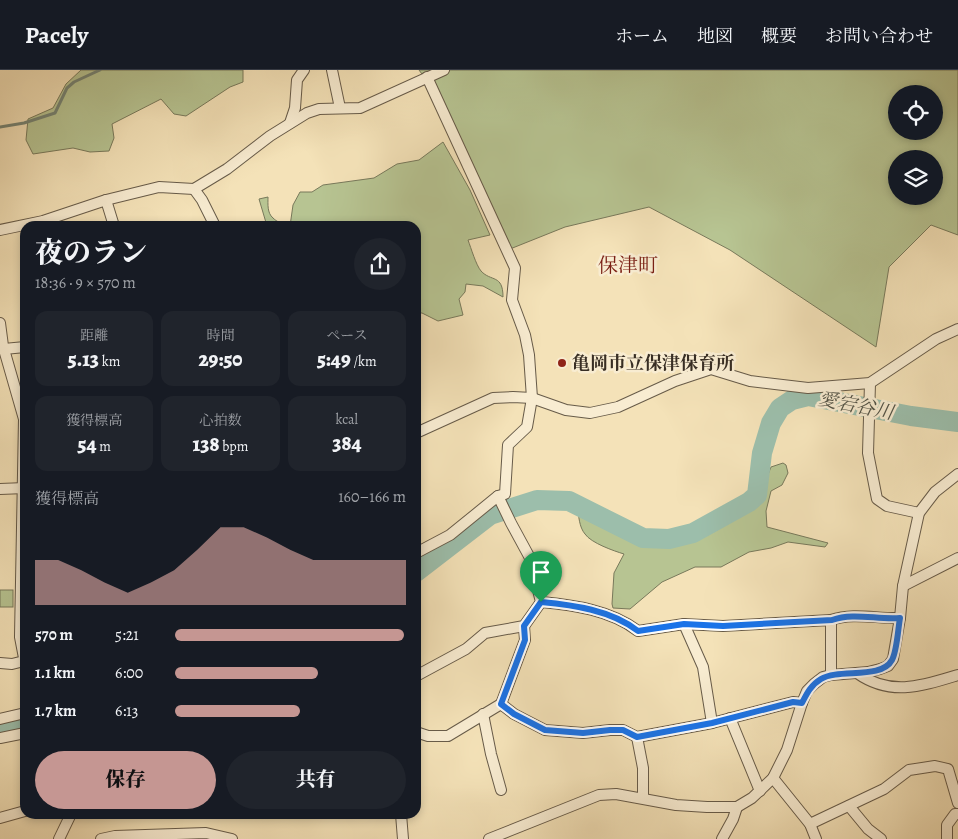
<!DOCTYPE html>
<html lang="ja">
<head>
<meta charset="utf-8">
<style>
	body { margin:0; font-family:Alegreya,"Noto Serif JP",serif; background:#20242c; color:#f1f3f6; height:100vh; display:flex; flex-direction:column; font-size:19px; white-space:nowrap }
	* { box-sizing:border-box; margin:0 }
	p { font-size:16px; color:#9ea1a6 }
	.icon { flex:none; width:28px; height:28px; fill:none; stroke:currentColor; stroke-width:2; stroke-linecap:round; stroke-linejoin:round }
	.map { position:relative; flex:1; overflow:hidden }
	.drawer { position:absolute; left:20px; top:151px; width:401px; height:598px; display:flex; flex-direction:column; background:#171b24; border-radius:15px; box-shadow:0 2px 8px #0003 }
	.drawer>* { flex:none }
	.fabs { position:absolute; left:888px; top:15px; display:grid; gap:10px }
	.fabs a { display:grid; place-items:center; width:55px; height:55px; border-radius:50%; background:#171b24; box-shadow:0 2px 8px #0003; font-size:25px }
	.pin { position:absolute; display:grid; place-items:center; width:42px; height:42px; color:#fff; margin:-51px -21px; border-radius:50% 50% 50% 0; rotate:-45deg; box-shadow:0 0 5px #0007 }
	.pin .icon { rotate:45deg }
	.round { display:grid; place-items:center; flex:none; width:52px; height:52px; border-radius:26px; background:#20242c }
	.overview { display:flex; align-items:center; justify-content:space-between; height:85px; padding:0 15px }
	h1 { font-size:28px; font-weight:800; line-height:38px }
	.metrics { display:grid; grid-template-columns:repeat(3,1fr); gap:8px; height:85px; padding:5px 15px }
	.metrics div { display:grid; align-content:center; border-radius:12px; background:#20242c; text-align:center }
	.metrics b { font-size:21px; font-weight:800 }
	.metrics small { font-size:14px; font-weight:400 }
	.metrics p { font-size:14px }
	.chart { height:140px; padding:10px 15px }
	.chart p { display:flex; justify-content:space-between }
	.chart svg { width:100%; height:90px; margin-top:5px; fill:#c59692; opacity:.7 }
	.button { display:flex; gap:10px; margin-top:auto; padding:10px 15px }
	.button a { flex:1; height:58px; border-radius:30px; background:#c59692; color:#111; font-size:20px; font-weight:800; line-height:58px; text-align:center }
	.button a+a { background:#20242c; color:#f1f3f6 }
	ul { padding:0 15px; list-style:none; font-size:16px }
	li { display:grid; grid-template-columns:80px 60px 1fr; align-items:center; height:38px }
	li i { height:12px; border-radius:6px; background:#c59692 }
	header { display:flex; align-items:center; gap:30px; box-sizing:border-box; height:70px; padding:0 25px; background:#171b24; border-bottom:1px solid #363941 }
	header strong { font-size:24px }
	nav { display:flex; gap:28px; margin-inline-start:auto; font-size:18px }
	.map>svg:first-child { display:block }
	.green { fill:#b7c492; stroke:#78795b; fill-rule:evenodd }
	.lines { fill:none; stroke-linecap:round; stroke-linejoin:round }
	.stream { stroke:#748475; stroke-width:3 }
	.river { stroke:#9cbeab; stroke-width:20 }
	.minor-casing { stroke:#675b49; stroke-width:12 }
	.minor { stroke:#f8ecd1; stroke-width:10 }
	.route-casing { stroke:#fff; stroke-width:10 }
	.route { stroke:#1a73e8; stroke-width:6 }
	.poi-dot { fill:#8f2418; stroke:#f8ecd1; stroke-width:2 }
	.labels { text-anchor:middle; stroke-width:5; stroke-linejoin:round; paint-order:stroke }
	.poi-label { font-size:18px; font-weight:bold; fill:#382e24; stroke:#f8ecd1; text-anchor:start }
	.water-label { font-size:19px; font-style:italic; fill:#515246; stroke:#f8ecd1 }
	.quarter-label { font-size:20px; fill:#7a1f14; stroke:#f8ecd1 }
</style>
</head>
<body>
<header>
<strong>Pacely</strong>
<nav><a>ホーム</a><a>地図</a><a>概要</a><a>お問い合わせ</a></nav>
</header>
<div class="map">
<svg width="958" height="769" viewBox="0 0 958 769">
	<rect width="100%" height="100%" fill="#f4e2b8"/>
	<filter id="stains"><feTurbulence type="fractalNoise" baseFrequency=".004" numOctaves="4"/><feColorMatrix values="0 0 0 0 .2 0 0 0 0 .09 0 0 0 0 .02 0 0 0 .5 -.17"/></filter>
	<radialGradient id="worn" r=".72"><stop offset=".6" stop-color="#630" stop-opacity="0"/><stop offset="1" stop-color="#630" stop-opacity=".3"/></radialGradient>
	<!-- green -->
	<g class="green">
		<path d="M81,0H243V12L230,17L186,46L174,44L161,29L112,54L114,68L109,81L90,82L73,78L33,84L26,70L28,49L53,38L66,14Z"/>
		<path d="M419,0H958V165L931,155L889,197L876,277L730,180L649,137L565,157L510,179L444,34ZM896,24H934V61H896ZM896,89H934V126H896Z"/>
		<path d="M443,72L470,120L490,165L468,170C471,178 476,195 481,201C491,212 503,204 503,227L483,216L466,214L465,222L459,229L463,245L438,251L422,243H416V156H290L293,135L300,122H312L323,115L374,108L397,94L419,90Z"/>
		<path d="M268,127C268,134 267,143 273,148C277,152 279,151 282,156H267L259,129Z"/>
		<path d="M783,393L786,395L788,403L782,415L771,421L766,441L767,457L828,473L825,477L788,472L771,478L749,482L721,497H695L662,512L630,539L613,538L612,534L614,503L624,484C614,481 591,473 585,464C579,457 579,446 577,437L581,432L587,431L602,445L625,452L630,458L650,464L653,475L657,477L732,447L760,425L771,397Z"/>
		<rect x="0" y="520" width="13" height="17"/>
	</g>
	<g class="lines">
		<!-- stream -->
		<path class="stream" d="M0,57L24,53L55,43L67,18L74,12L100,0"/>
		<!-- river -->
		<g class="river">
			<path d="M416,502L490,445L537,430L569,431L643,468L669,469L693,463L749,432L757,425L762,383L771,353L780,338L792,330L808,326L911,346L958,352"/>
			<path d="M0,659L25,653"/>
		</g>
		<!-- minor casing -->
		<g class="minor-casing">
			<g id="minor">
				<path d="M332,0L340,38"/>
				<path d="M290,53L295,38L297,10L304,0"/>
				<path d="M194,119L202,130L215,156"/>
				<path d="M106,130L114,156"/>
				<path d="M0,160L43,151L106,130L159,117L194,119L227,99L270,66L307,43L319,39L360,38L444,0"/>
				<path d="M0,253L3,276L24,349L20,567L25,593"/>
				<path d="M4,279L25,277"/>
				<path d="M870,313L868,383L877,429L887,436L919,443"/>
				<path d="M416,363L493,328L513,327L532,328L566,340L590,343L618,337L675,311L711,299L750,311L808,318L870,313L936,269L958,259"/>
				<path d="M0,419L25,418"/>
				<path d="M416,483L450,465L498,426L505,424L508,375L527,357L532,328L529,285L525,265L512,230L515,198L427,7"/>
				<path d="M903,516L958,488"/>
				<path d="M541,532C573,535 611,540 638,561L684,554L723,556L831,550V605"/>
				<path d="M831,550C854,542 877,549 900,548"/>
				<path d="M684,554L703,597L712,653"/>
				<path d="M0,593L12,594L24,591"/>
				<path d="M857,603C891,627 922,616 958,605"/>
				<path d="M416,606L466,579L485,563L524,556L541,532L530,488L511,453L498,426"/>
				<path d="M501,634L525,570L524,556"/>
				<path d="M483,644L491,684L501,720"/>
				<path d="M730,648L760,721"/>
				<path d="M0,649L25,643"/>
				<path d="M416,662L428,666H448L501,634L514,644L545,660L583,663L610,660H623L637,667L712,653L793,632L802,633"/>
				<path d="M637,667L643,698V728"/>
				<path d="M0,668L25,663"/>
				<path d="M773,708L810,754L816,769"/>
				<path d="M849,736L868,759L881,769"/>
				<path d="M401,744L403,769"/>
				<path d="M0,748L25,741"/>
				<path d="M810,754L884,719L909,700L935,696L948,699L958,733"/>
				<path d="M59,769L71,744"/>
				<path d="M101,769L115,766L206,763L232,769"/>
				<path d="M489,769L599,725L616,724L676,735L707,737H737L752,728L773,708L787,680L802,633L807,621L814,614L823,607L831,605L868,602L880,599L888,596L893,589L900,548L903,516L919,443L935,422L958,404"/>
				<path d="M722,769L733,749L737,737"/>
				<path d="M947,769V755L955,744H958"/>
			</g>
		</g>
		<!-- minor -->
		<use href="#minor" class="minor"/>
	</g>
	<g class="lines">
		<!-- route casing -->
		<g class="route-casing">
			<path id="route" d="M541,532C573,535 611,540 638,561L684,554L723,556L832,550C854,542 877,550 900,548C898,559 897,581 892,590C881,610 839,598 821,609C811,615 807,623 802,633L793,632L712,653L637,667L623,660H610L583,663L545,660L514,644L501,634L525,570L524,556Z"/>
		</g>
		<!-- route -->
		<use href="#route" class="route"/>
	</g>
	<!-- markers -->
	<circle class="poi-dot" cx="562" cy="293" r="5"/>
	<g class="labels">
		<!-- poi labels -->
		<g class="poi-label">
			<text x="572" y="299">亀岡市立保津保育所</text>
		</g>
		<!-- water labels -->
		<g class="water-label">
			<text transform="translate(856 335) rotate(11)" y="7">愛宕谷川</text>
		</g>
		<!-- quarter labels -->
		<g class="quarter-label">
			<text x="628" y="202">保津町</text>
		</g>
	</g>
	<rect width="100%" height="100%" filter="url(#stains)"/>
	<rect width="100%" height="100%" fill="url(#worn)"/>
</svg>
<div class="fabs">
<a><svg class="icon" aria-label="locate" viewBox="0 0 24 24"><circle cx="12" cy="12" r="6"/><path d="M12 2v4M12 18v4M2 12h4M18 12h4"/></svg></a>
<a><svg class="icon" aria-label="layers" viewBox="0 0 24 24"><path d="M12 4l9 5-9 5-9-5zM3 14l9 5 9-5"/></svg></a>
</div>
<div class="pin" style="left:541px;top:532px;background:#1e9e55"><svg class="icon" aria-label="arrive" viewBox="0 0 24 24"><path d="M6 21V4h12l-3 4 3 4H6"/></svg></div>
<section class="drawer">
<div class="overview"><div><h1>夜のラン</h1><p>18:36 · 9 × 570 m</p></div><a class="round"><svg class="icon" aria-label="share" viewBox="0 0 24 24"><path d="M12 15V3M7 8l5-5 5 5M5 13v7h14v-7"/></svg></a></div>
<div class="metrics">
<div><p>距離</p><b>5.13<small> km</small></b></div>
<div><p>時間</p><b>29:50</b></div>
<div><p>ペース</p><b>5:49<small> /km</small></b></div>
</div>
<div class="metrics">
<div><p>獲得標高</p><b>54<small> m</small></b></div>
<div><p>心拍数</p><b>138<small> bpm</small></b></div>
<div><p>kcal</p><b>384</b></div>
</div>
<div class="chart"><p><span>獲得標高</span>160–166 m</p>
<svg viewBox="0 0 160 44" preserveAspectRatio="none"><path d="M0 44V22L10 22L20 27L30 33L40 38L50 33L60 27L70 17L80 6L90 6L100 11L110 17L120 22L130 22L140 22L150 22L160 22V44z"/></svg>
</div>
<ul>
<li><b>570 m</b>5:21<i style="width:99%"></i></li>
<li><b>1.1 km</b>6:00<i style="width:62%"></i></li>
<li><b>1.7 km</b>6:13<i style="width:54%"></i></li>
</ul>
<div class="button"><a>保存</a><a>共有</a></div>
</section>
</div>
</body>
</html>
